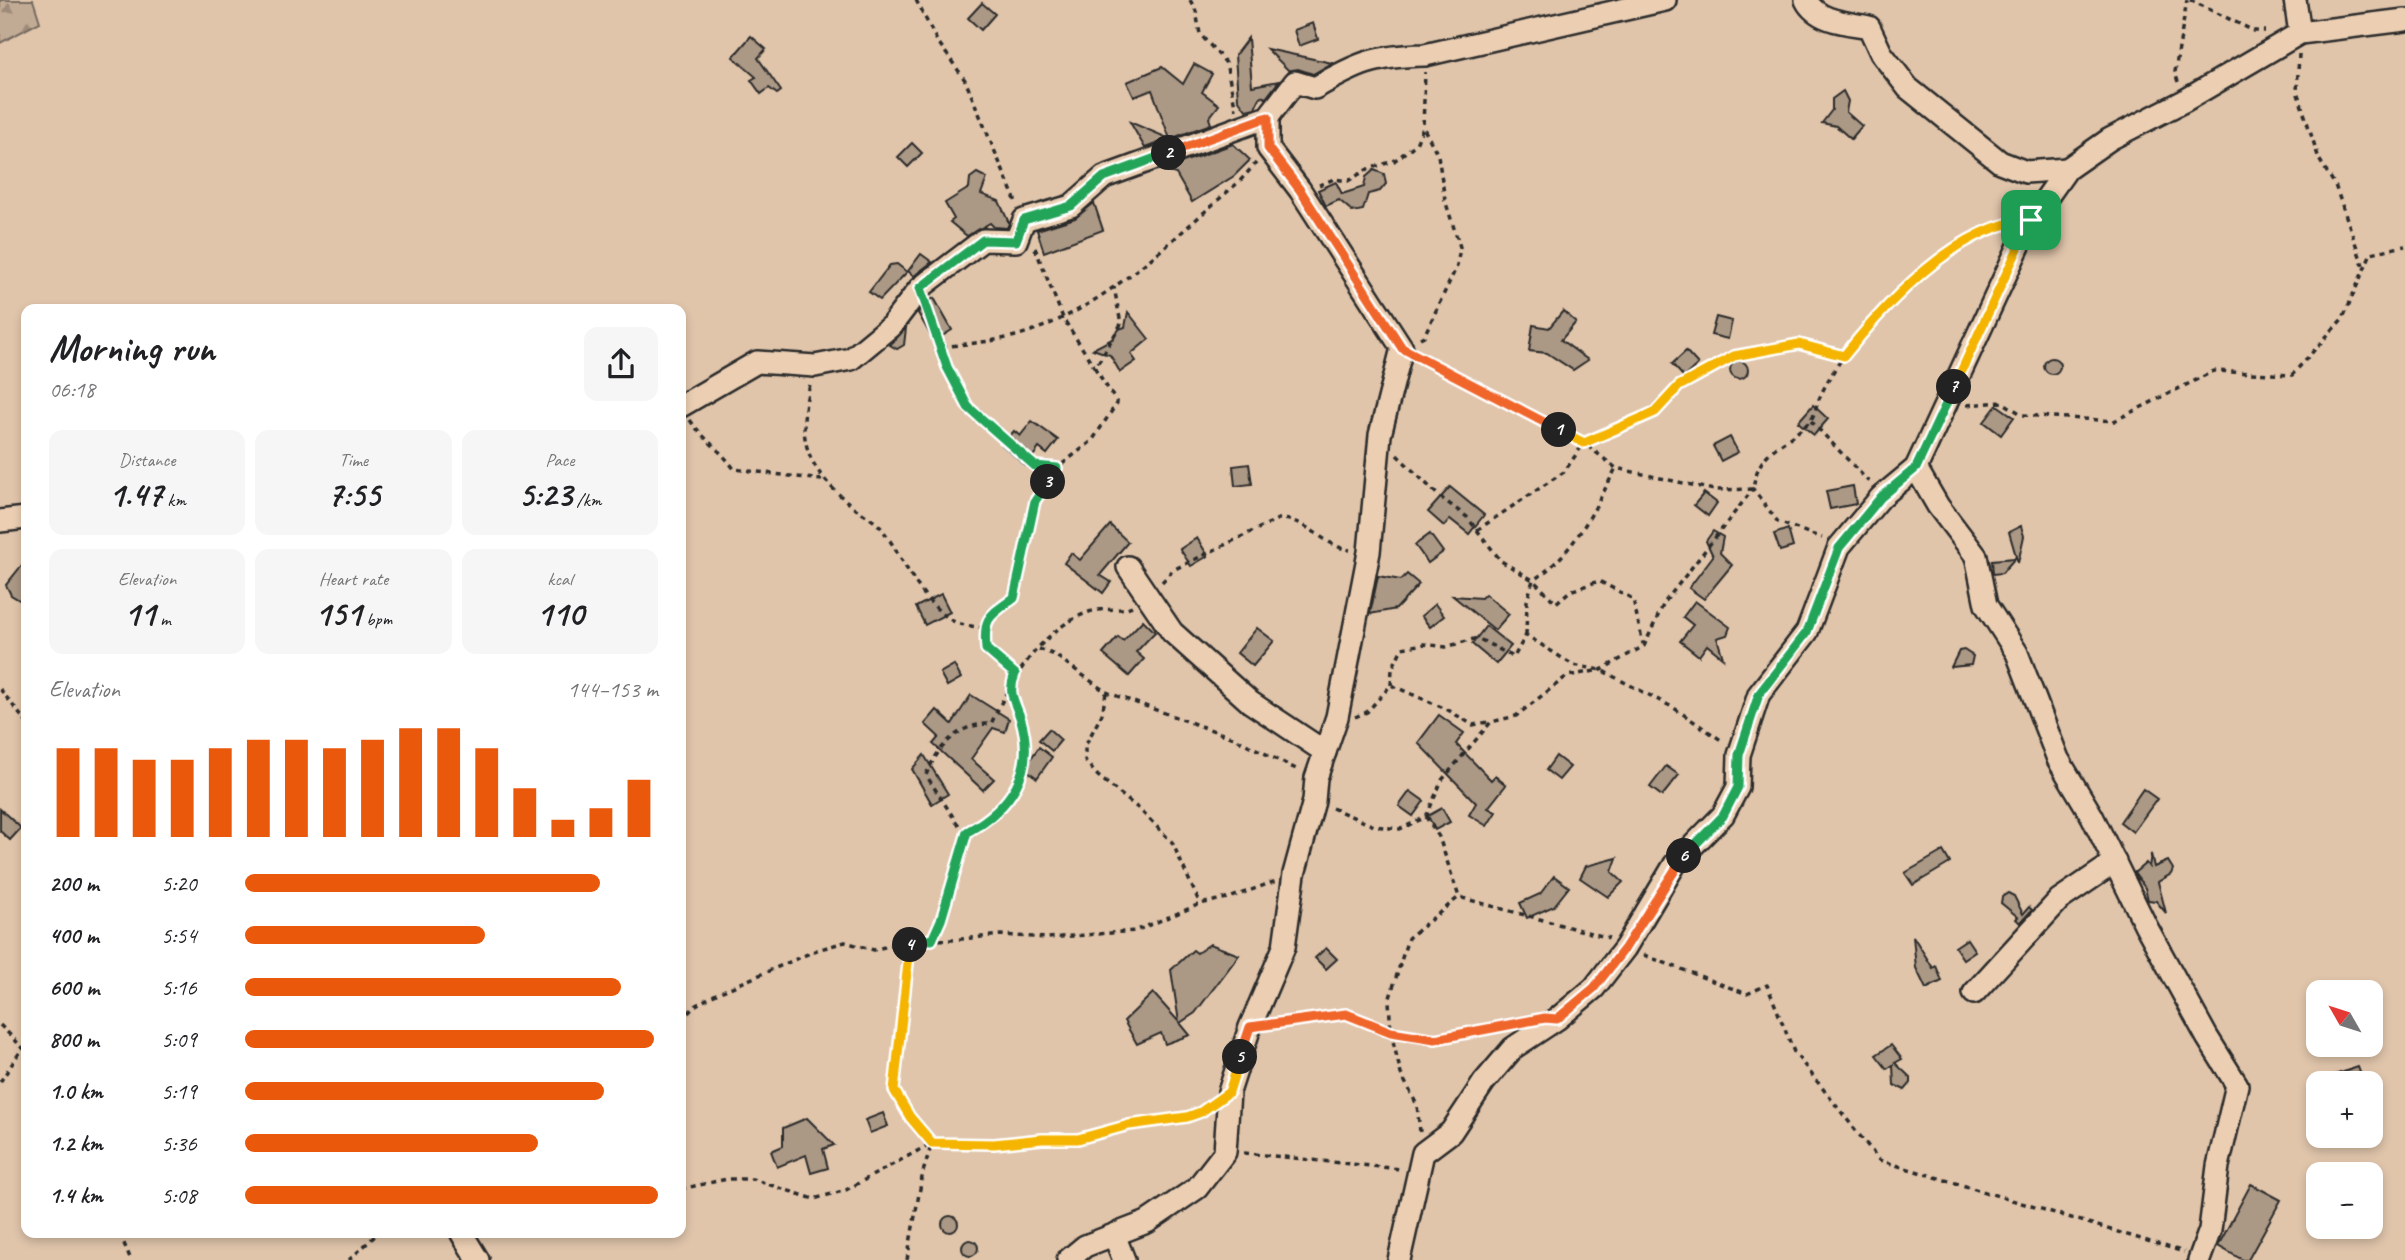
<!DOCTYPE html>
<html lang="en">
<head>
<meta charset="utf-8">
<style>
	body { margin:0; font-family:Caveat,sans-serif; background:#f6f6f6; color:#202124; height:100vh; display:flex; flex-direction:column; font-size:26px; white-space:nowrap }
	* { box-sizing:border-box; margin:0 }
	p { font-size:23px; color:#757577 }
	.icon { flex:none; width:38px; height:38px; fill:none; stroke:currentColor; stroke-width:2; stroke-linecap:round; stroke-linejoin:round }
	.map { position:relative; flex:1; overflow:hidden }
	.side { position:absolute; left:21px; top:304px; width:665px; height:934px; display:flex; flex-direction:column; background:#fff; border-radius:14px; box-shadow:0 4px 10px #0003 }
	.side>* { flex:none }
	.needle { width:46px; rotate:309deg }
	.controls { position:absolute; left:2306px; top:980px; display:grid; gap:14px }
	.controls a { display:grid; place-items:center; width:77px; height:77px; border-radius:14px; background:#fff; box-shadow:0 4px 10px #0003; font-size:35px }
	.pin { position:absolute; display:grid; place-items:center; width:60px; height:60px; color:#fff; margin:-30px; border-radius:14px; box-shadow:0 4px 10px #0006 }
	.km { position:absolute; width:35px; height:35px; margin:-18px; border-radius:50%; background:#222; color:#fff; font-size:19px; line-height:35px; text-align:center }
	.round { display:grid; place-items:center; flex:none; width:74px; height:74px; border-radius:14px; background:#f6f6f6 }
	.head { display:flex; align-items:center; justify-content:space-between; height:119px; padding:0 28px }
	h1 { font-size:38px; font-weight:600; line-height:52px }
	.metrics { display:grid; grid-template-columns:repeat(3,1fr); gap:10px; height:119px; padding:7px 28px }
	.metrics div { display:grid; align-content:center; border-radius:14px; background:#f6f6f6; text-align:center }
	.metrics b { font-size:35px; font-weight:600 }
	.metrics small { font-size:19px; font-weight:400 }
	.metrics p { font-size:19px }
	.chart { height:196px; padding:14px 28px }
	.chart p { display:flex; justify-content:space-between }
	.chart svg { width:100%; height:126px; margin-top:7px; stroke:#ea580c; stroke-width:6 }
	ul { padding:0 28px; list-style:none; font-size:23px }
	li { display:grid; grid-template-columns:112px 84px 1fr; align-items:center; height:52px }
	li i { height:18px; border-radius:9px; background:#ea580c }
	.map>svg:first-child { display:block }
	.forest { fill:url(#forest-firs); stroke:#766b60; stroke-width:2 }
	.building { fill:#ab9885; stroke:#2b2b2b; stroke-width:2 }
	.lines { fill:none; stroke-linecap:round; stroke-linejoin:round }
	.street-casing { stroke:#2b2b2b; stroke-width:26 }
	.path { stroke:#2b2b2b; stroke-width:3.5; stroke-dasharray:5 5; stroke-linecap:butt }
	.street { stroke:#eccfb3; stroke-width:21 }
	.split-1-casing { stroke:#fff; stroke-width:14 }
	.split-2-casing { stroke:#fff; stroke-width:14 }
	.split-3-casing { stroke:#fff; stroke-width:14 }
	.split-4-casing { stroke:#fff; stroke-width:14 }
	.split-5-casing { stroke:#fff; stroke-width:14 }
	.split-6-casing { stroke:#fff; stroke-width:14 }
	.split-7-casing { stroke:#fff; stroke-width:14 }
	.split-8-casing { stroke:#fff; stroke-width:14 }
	.split-1 { stroke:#f5b400; stroke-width:9 }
	.split-2 { stroke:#f0652b; stroke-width:9 }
	.split-3 { stroke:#22a559; stroke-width:9 }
	.split-4 { stroke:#22a559; stroke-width:9 }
	.split-5 { stroke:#f5b400; stroke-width:9 }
	.split-6 { stroke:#f0652b; stroke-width:9 }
	.split-7 { stroke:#22a559; stroke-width:9 }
	.split-8 { stroke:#f5b400; stroke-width:9 }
</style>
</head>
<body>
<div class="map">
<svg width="2405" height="1260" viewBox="0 0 2405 1260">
	<defs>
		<pattern id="forest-firs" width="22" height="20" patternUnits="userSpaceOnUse" patternTransform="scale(1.75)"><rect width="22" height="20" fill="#c2ab95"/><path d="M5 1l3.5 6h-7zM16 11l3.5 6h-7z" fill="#9e8b7a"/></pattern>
	</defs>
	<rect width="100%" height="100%" fill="#e0c5ab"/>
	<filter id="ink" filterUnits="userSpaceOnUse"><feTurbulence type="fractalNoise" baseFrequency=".0143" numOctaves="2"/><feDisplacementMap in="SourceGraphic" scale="14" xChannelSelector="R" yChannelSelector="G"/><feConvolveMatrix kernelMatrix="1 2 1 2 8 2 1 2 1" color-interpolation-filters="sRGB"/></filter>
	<g filter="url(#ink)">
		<!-- forest -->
		<path class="forest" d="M0,0H33L40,22L0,43Z"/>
		<!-- building -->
		<g class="building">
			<path d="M982,3L995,14L981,30L968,18Z"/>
			<path d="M1313,23L1318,39L1299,46L1294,30Z"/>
			<path d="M751,36L766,49L758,58L781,91L777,94L769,88L761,94L751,80L756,77L733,57Z"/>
			<path d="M1248,38L1252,86L1279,81L1266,98L1261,96L1255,108L1246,110L1238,99L1235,55Z"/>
			<path d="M1267,49L1332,63L1313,74L1298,69L1289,71Z"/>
			<path d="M1194,64L1212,74L1202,92L1219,105L1209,118L1211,124L1145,148L1130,122L1170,139L1152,90L1134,97L1127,82L1162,67L1183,84Z"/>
			<path d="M1843,91L1848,101L1846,112L1862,126L1851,139L1836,126L1822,123L1832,110V99Z"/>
			<path d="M912,143L922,153L908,167L898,157Z"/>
			<path d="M1233,144L1250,160L1234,176L1192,202L1176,174L1161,170Z"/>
			<path d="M1374,170L1384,174L1386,184L1380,191L1368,194L1363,210L1353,212L1339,200L1326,206L1318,190L1336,182L1342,194L1364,187L1366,177Z"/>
			<path d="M977,173L987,178L981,194L999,201L1009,223L1007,228L994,227L990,223L967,236L950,222L954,219L945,203L969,188L970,178Z"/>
			<path d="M1094,203L1103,230L1044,252L1037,230L1075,218Z"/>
			<path d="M921,254L932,262L914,276L908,271Z"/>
			<path d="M897,264L907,272L880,300L869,292L890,265Z"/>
			<path d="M934,298L952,330L934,341L918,313L925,303Z"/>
			<path d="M1563,311L1576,322L1561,340L1588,360L1573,370L1547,353L1529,351L1533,325L1549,328Z"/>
			<path d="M1128,312L1149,339L1131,354L1136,361L1120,372L1110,355L1093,349L1114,338L1119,329L1125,327Z"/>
			<path d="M1716,317L1732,321L1728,339L1711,335Z"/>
			<path d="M906,328L904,345L897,349L890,345Z"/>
			<path d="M1686,351L1698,364L1684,377L1672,364Z"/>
			<circle cx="2052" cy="366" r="8"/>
			<circle cx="1739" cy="370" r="9"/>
			<path d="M1813,405L1828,419L1814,435L1798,422Z"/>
			<path d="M1997,405L2014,417L2001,435L1984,422Z"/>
			<path d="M1032,421L1058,440L1047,454L1039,448L1026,466L1002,445L1014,431L1020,436Z"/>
			<path d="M1730,437L1738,452L1721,461L1713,446Z"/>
			<path d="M1249,464L1252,484L1235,486L1233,466Z"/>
			<path d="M1853,486L1856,504L1830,509L1826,491Z"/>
			<path d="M1450,487L1484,515L1469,534L1450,519L1444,526L1428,512Z"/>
			<path d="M1704,493L1717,503L1708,516L1694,505Z"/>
			<path d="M1110,525L1128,542L1100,575L1111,582L1103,593L1064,563L1071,553L1080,560Z"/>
			<path d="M2021,526L2024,536L2018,563L2009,532Z"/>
			<path d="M1788,529L1793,547L1780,551L1774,534Z"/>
			<path d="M1713,531L1723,537L1720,553L1732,565L1704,599L1689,588L1713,556L1706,541Z"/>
			<path d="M1430,534L1443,552L1428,563L1415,545Z"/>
			<path d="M1197,538L1208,556L1191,566L1180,549Z"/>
			<path d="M2015,558L2002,573L1993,574L1992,560Z"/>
			<path d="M26,560V604L11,595L6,585Z"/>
			<path d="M1407,574L1419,584L1396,609L1370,614L1378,576L1401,580Z"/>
			<path d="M941,594L950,612L925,625L916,607Z"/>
			<path d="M1485,594L1509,614L1495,630L1453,596L1481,598Z"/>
			<path d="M1695,601L1730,627L1727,635L1717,638L1723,658L1707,645L1699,656L1680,641L1693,625L1683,617Z"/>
			<path d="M1435,604L1444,616L1430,627L1421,616Z"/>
			<path d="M1143,620L1155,632L1136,652L1144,659L1129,676L1103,654L1118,637L1123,641Z"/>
			<path d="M1486,626L1511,646L1496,664L1472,644Z"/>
			<path d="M1257,628L1274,641L1253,666L1237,653Z"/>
			<path d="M1964,650L1973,656L1971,665L1951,667L1959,651Z"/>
			<path d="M954,665L961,678L947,686L940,673Z"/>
			<path d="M971,695L1009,719L1005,732L993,728L971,759L994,779L983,790L933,744L939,737L925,724L937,710L952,724Z"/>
			<path d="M1439,715L1464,733L1456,744L1491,780L1495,776L1506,785L1488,808L1496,812L1487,826L1469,815L1476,803L1418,743Z"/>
			<path d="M1049,729L1061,740L1052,751L1039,740Z"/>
			<path d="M1039,747L1052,757L1037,778L1024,768Z"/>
			<path d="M924,755L948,794L932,804L912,769Z"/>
			<path d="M1556,756L1570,767L1559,780L1546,770Z"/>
			<path d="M1666,766L1679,775L1662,796L1650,787Z"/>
			<path d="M2143,789L2157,799L2133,832L2120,822Z"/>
			<path d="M1410,791L1424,801L1413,816L1399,806Z"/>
			<path d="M1442,808L1450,822L1435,830L1428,816Z"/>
			<path d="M0,809L21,828L10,840L0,831Z"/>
			<path d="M1943,851L1950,863L1913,885L1905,873Z"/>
			<path d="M2151,854L2154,867L2168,861L2173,869L2171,874L2158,882L2166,913L2156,901L2148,900L2145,888L2134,873L2146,863L2149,867Z"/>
			<path d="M1617,858L1612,872L1623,882L1608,897L1580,878L1586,866Z"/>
			<path d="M1554,876L1569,887L1554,906L1527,918L1520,903L1540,894Z"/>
			<path d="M2008,893L2014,896L2023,914L2029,907L2032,910L2020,923L2016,919L2018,917L2001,903L2002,897Z"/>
			<path d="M1913,936L1933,968L1936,966L1942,981L1926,989L1916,968Z"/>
			<path d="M1967,939L1975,951L1963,959L1955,947Z"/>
			<path d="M1210,944L1239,955L1195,1013L1180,1023L1190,1035L1165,1044L1161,1033L1137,1044L1124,1021L1153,993L1179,1022L1171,970L1193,950L1197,953Z"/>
			<path d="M1326,948L1337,959L1326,969L1315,958Z"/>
			<path d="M1891,1045L1902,1059L1895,1063L1911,1078V1083L1905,1090L1894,1085L1893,1065L1887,1069L1876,1055Z"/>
			<path d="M2358,1067L2364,1083H2317V1081Z"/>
			<path d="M883,1113L888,1126L870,1133L865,1120Z"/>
			<path d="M807,1118L834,1145L823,1149L828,1168L811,1173L806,1155L777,1167L771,1151L783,1146V1128Z"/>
			<path d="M2251,1184L2281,1200L2248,1260H2243L2218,1246Z"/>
			<circle cx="950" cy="1224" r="8"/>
			<circle cx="970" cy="1248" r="8"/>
		</g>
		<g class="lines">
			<!-- street casing -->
			<g class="street-casing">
				<g id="street">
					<path d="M1806,0C1817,22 1848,23 1869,27L1881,53L1908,88L2000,162L2026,172L2067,169"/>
					<path d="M2295,0L2300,33"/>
					<path d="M681,406L757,362L815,366L851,359L891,326L920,288L983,240L1016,241L1024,220L1071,206L1104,177L1268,117L1295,82L1315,88C1358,63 1375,56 1425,55L1665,0"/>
					<path d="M1916,468L1938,506L1976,556L1986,605L2017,653L2058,759L2092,816L2146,926L2207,1037L2237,1085L2218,1166L2210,1230L2199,1260"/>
					<path d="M0,521L26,518"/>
					<path d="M1128,567L1172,632L1250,702L1325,752"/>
					<path d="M1974,993L2059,900L2115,862"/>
					<path d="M462,1234L478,1260"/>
					<path d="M1114,1235L1124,1260"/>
					<path d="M1068,1260L1085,1246L1147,1222L1197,1188L1225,1152L1229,1092L1250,1027L1284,947L1294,874L1314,801L1316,778L1337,717L1369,552L1380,435L1402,348L1300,190L1268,148V117"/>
					<path d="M1399,1260L1423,1153L1451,1132L1484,1082L1513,1048L1557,1019L1594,988L1625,948L1675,864L1723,815L1738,787L1739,755L1759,694L1807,632L1839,547L1881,497L1916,468L2031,220L2067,169L2110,139L2184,101L2300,33L2405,20"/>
				</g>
			</g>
			<!-- path -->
			<g class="path">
				<path d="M916,0L936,39L965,80L1016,202"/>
				<path d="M1190,0L1196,11L1200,34L1226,63L1236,110"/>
				<path d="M2190,0L2254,31H2265"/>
				<path d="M2299,54L2297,91L2319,159L2335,185L2363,265"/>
				<path d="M2178,82L2175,72L2187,0"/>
				<path d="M1319,185L1334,179L1348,181L1368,169L1394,161L1416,144L1423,127L1425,72"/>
				<path d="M1035,248L1063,318L1095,368"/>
				<path d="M928,309L947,367L968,407L1035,466L1057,468"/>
				<path d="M1420,338L1424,336L1457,266L1460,247L1445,200L1438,155L1423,127"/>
				<path d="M942,347C965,344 989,342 1011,337C1101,315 1171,239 1239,182L1256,163"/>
				<path d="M1420,357L1584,443L1616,468L1714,490L1753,489C1758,448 1784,447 1809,422C1815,416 1816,405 1820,397C1826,383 1835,368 1844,356C1883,300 1945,244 2010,222"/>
				<path d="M810,385C794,444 810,472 856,509C864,515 875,520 882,529C905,560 918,600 953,621C962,626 975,626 984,628L986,649L1015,674"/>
				<path d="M1967,405L2002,402L2023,415L2114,421L2214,371L2292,375L2343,318L2371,253L2405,246"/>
				<path d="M690,420C703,439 721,450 734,469L822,480"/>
				<path d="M1811,421L1869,482"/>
				<path d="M1397,455L1439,496L1467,517L1501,561L1533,580L1556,603L1570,591L1599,581L1633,599L1643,644"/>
				<path d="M1477,530L1564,472L1584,443L1655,412L1680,386L1734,356L1799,344L1844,356"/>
				<path d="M1162,582L1173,570L1278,519C1307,518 1323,546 1350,550"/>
				<path d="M984,628L988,617L1014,598L1035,501L1057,468L1092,441L1117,403L1095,368L1121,324L1114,287"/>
				<path d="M1526,635L1527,601L1533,580C1573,556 1595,508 1616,468"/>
				<path d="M1039,649L1055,655L1106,692L1234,738L1298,770"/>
				<path d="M1391,685L1392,669L1402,648L1424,644L1446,647L1477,638L1514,657L1526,635L1573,665L1601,670L1674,708L1724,742"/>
				<path d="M0,689L26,722"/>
				<path d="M1106,693L1102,714L1085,746V761L1098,776L1139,809L1172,842L1200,904"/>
				<path d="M1355,717L1367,712L1391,685L1448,710L1473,725L1488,722"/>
				<path d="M1332,808L1374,826L1400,829L1426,817L1439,837L1459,897L1609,938"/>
				<path d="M1426,817L1442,780L1491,722L1516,716L1567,676L1601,670L1644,646L1664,603L1753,489L1778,522L1822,538"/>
				<path d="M966,832L957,823L926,775C938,747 958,723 991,724C1011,680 1041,629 1089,612C1103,607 1119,612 1132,606"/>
				<path d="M932,940L966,832C996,815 1029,785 1027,747C1026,727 1016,707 1010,689"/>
				<path d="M1644,955L1747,994L1767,985L1794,1052L1879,1160L2184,1252"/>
				<path d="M681,1020L696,1005L718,993L817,950L845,942L874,950L911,939L952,940L1001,935L1048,938L1135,931L1200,904L1232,897L1276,881"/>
				<path d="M1272,1024L1346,1014L1391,1033L1435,1039L1514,1024"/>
				<path d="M0,1025L26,1051"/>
				<path d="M0,1082L22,1049"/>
				<path d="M1420,1132L1417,1105L1401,1074L1391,1033L1389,1001L1408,938L1459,897"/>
				<path d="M1244,1153L1400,1169"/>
				<path d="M681,1189L727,1179H752L814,1199L846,1190L932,1143L994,1145L1042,1139H1078L1129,1125L1187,1117L1210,1105"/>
				<path d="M120,1234L131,1260"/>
				<path d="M349,1260L377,1234"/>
				<path d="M907,1260L923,1172L932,1143L910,1117L894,1090L911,939"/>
			</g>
			<!-- street -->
			<use href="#street" class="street"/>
		</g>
	</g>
	<g class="lines" filter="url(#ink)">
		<!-- split-1 casing -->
		<g class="split-1-casing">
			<path id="split-1" d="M1559,430L1584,443L1655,412L1679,386L1734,356L1799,344L1844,356C1887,302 1958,224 2031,220"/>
		</g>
		<!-- split-2 casing -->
		<g class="split-2-casing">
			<path id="split-2" d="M1169,153L1268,117V148L1300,190L1402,348L1559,430"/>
		</g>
		<!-- split-3 casing -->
		<g class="split-3-casing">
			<path id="split-3" d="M1048,482L1057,468L1035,466L968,407L947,367L920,288L983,240L1016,241L1024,220L1071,206L1104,177L1169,153"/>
		</g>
		<!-- split-4 casing -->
		<g class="split-4-casing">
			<path id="split-4" d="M910,945L911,939L932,940L941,920L967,832C1011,808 1036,771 1021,720C1015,701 1007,694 1015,674L986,649C983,617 989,616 1014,598L1035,501L1048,482"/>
		</g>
		<!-- split-5 casing -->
		<g class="split-5-casing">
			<path id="split-5" d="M910,945L894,1090L910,1117L932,1143L994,1144L1042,1139H1078L1129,1125L1187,1117L1201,1112L1229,1092L1240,1057"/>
		</g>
		<!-- split-6 casing -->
		<g class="split-6-casing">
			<path id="split-6" d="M1240,1057L1250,1027L1346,1014L1391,1032L1435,1039L1545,1018L1557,1019L1594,988L1625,948L1684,856"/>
		</g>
		<!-- split-7 casing -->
		<g class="split-7-casing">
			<path id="split-7" d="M1684,856L1723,816L1738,787L1739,755L1759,694L1807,632L1839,548L1881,497L1916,468L1954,387"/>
		</g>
		<!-- split-8 casing -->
		<g class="split-8-casing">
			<path id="split-8" d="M1954,387L2031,220"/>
		</g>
		<!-- split-1 -->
		<use href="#split-1" class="split-1"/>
		<!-- split-2 -->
		<use href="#split-2" class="split-2"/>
		<!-- split-3 -->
		<use href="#split-3" class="split-3"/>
		<!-- split-4 -->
		<use href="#split-4" class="split-4"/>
		<!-- split-5 -->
		<use href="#split-5" class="split-5"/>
		<!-- split-6 -->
		<use href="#split-6" class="split-6"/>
		<!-- split-7 -->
		<use href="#split-7" class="split-7"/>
		<!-- split-8 -->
		<use href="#split-8" class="split-8"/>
	</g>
</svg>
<div class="controls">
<a><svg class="needle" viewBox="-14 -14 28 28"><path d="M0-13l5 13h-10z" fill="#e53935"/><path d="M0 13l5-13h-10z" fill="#757577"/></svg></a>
<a>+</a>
<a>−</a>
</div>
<div class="pin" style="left:2031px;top:220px;background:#1e9e55"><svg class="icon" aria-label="arrive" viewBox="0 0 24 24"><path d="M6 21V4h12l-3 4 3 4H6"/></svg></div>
<b class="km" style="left:1559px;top:430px">1</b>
<b class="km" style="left:1169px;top:153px">2</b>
<b class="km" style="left:1048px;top:482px">3</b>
<b class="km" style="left:910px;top:945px">4</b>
<b class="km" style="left:1240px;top:1057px">5</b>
<b class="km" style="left:1684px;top:856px">6</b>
<b class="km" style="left:1954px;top:387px">7</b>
<section class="side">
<div class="head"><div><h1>Morning run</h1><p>06:18</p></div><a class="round"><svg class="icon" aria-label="share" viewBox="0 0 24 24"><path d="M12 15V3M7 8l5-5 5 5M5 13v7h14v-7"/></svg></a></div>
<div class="metrics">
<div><p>Distance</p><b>1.47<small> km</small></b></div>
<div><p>Time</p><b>7:55</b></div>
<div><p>Pace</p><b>5:23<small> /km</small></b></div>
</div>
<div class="metrics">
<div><p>Elevation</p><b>11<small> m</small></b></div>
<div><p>Heart rate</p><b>151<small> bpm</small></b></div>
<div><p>kcal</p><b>110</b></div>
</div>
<div class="chart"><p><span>Elevation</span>144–153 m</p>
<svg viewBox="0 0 160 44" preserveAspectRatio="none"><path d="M5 44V13M15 44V13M25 44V17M35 44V17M45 44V13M55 44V10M65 44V10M75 44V13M85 44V10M95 44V6M105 44V6M115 44V13M125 44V27M135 44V38M145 44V34M155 44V24"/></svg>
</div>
<ul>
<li><b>200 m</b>5:20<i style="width:86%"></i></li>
<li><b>400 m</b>5:54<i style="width:58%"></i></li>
<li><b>600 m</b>5:16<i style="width:91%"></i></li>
<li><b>800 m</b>5:09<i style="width:99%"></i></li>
<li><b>1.0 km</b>5:19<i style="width:87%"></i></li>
<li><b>1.2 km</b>5:36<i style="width:71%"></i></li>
<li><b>1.4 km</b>5:08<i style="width:100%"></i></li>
</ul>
</section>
</div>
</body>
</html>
